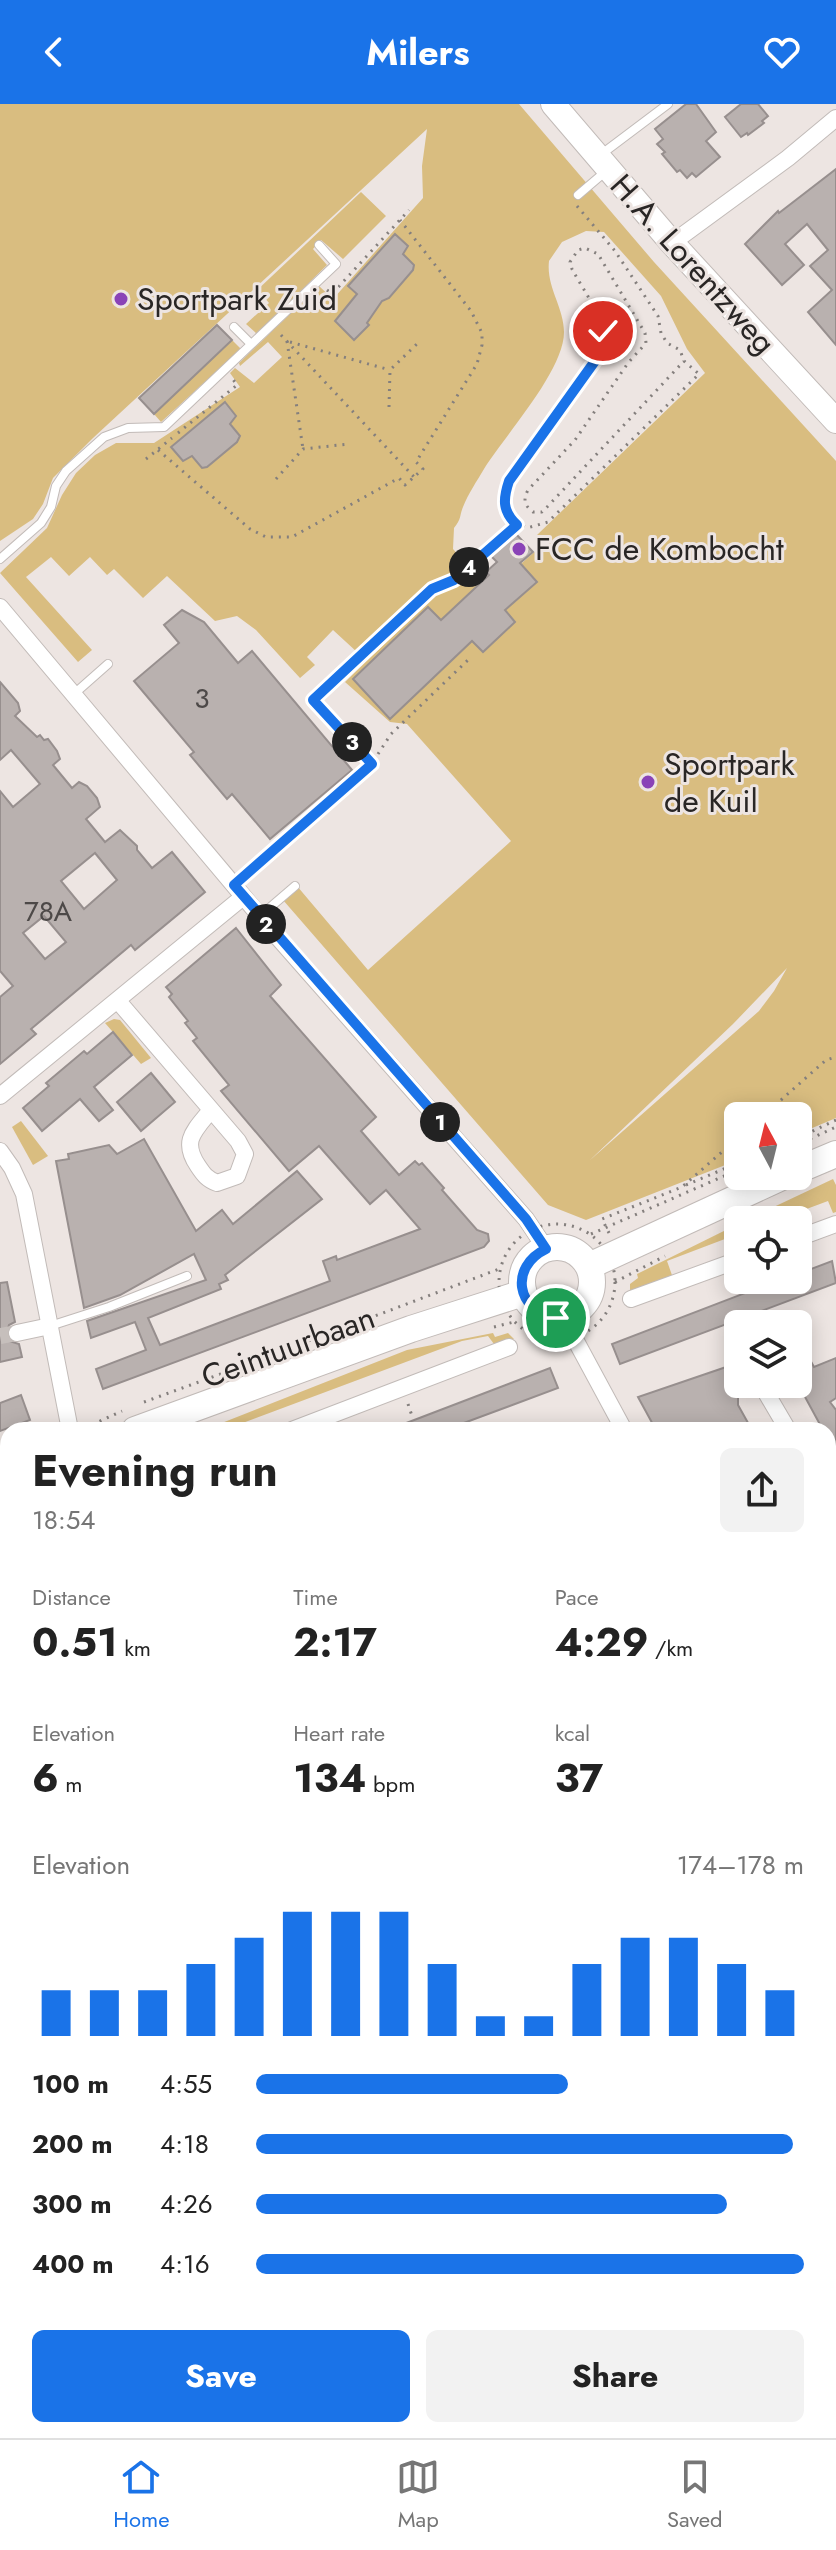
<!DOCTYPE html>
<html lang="en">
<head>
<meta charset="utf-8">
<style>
	body { margin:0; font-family:Jost,sans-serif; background:#f2f2f2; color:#222; height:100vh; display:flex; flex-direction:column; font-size:30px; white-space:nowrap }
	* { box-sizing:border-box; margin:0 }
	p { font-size:26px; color:#767676 }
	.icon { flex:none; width:44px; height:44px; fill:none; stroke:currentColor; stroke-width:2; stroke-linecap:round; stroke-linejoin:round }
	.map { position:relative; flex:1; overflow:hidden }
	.panel { position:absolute; left:0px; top:1318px; width:836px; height:1016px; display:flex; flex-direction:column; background:#fff; border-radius:24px 24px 0 0; box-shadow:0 4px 20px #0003 }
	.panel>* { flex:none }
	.needle { width:52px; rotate:353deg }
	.controls { position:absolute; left:724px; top:998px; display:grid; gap:16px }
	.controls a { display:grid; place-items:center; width:88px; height:88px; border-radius:12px; background:#fff; box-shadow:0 4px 20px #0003; font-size:40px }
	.pin { position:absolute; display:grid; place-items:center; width:68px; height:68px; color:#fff; margin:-34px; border:4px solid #fff; border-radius:50%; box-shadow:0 2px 8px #0007 }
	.km { position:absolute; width:40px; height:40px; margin:-20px; border-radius:50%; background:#222; color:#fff; font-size:22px; line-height:40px; text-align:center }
	.round { display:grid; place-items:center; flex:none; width:84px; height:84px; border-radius:12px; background:#f2f2f2 }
	.head { display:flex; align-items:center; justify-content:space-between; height:136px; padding:0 32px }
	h1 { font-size:44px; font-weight:700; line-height:60px }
	.metrics { display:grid; grid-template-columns:repeat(3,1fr); gap:12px; height:136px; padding:8px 32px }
	.metrics div { display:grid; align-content:center }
	.metrics b { font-size:40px; font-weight:700 }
	.metrics small { font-size:22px; font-weight:400 }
	.metrics p { font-size:22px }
	.chart { height:224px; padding:16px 32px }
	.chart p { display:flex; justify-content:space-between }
	.chart svg { width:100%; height:144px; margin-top:8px; stroke:#1a73e8; stroke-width:6 }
	.cta { display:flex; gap:16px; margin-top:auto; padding:16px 32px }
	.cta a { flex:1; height:92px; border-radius:12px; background:#1a73e8; color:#fff; font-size:32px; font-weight:700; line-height:92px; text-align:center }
	.cta a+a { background:#f2f2f2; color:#222 }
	ul { padding:0 32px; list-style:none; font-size:26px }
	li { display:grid; grid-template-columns:128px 96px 1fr; align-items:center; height:60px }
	li i { height:20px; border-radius:10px; background:#1a73e8 }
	header { display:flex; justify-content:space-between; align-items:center; height:104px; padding:0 32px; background:#1a73e8; color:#fff; font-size:36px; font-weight:700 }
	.dock { display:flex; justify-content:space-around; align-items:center; height:112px; border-top:2px solid #e0e0e0; background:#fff; font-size:22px; color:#767676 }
	.dock a { display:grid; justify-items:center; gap:4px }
	.dock .on { color:#1a73e8 }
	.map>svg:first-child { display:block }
	.green { fill:#d9bd80; fill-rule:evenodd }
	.building { fill:#b9b1af; stroke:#978f8e; stroke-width:2; fill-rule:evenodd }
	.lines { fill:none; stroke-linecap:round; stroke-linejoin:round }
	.street-tunnel { stroke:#c6bfbc; stroke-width:16; stroke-dasharray:16 8; stroke-linecap:butt }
	.lane-casing { stroke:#c2bbb8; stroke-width:10 }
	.street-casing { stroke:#c2bbb8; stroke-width:18 }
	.secondary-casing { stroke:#c2bbb8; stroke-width:26 }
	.primary-casing { stroke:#c2bbb8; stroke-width:28 }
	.path { stroke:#847f7d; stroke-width:3; stroke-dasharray:2 6; stroke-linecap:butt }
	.lane { stroke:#fff; stroke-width:8 }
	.street { stroke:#fff; stroke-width:16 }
	.secondary { stroke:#fff; stroke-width:24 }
	.primary { stroke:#fff; stroke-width:26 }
	.route-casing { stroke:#fff; stroke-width:16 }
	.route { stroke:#1a73e8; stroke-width:10 }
	.poi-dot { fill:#8a43b7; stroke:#ede5e2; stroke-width:3 }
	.labels { text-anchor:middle; stroke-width:6; stroke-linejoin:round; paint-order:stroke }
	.number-label { font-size:28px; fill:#4d4948 }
	.street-label { font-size:32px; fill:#292625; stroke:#ede5e2 }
	.poi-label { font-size:32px; fill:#292625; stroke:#ede5e2; text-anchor:start }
</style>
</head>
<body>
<header><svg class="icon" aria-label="back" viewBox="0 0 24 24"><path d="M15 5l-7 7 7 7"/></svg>Milers<svg class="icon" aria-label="heart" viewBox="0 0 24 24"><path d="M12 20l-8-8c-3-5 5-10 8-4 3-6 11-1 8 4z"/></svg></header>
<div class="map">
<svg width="836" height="2334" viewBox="0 0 836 2334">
	<rect width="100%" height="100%" fill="#ede5e2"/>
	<!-- green -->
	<g class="green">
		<path d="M0,0H519L654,158L836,357V1014L798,1030V1012H738V1056L586,1116L548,1101L283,796L297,782L368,866L511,737L407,620L390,618L345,578L427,499L419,494L358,549L333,526L307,553L315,561L300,574L256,526L237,512L215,517L167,472L143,494L114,465L107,471L90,453L69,472L51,453L26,473L92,546L78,558L0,469L47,424L62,391L76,369L95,351L116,339H154L240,283L230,269L235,264L254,279L282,253L268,238L240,262L239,259L319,182L333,195L423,94L422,62L427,25L93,334L53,374L43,400L33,415L0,437ZM586,127L604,128L661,192L687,245L705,269L537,431L544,439L540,443L497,481L484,486L479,480L482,477L453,445L454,424C462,414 459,413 463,403C468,390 477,377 484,365C505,331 564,267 564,228C564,203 546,183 549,157L562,138ZM787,864L774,887L759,907L589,1057L733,920Z"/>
		<path d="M361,88L386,112L343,155L321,136L313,145L327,161L257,230L246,220L269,199L264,193L258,198L252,191Z"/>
		<path d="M232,236L241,245L161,318L154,310Z"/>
		<path d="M114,915L120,916L151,954L141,960L105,919Z"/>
		<path d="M21,1017L48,1052L33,1061L12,1023Z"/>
		<path d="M833,1075L836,1081V1108L833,1109L828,1097L777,1116H746Z"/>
		<path d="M738,1120V1130L667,1157L673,1174L630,1190V1180L638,1174L637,1170Z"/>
		<path d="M493,1229L495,1233L508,1229L514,1235L494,1240L488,1232L462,1237L224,1326H204L407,1246Z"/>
		<path d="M8,2268V2326H42L31,2334H0V2274Z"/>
	</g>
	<!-- building -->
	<g class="building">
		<path d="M686,0H696L716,28L706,37L720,53L696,73L692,69L687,74L680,66L677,68L662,50L665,48L657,40L663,35L655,25Z"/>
		<path d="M741,0H758L768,12L762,17L764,19L748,31L747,29L741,33L725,13Z"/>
		<path d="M836,65V241L808,208L832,186L810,162L828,146L807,120L785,140L804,161L782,181L745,140L778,107L779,109Z"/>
		<path d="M395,130L408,142L403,150L414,161L413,166L389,194L382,197L367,219L369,221L354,236L335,217L357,190L348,182Z"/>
		<path d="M217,221L232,236L154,310L139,294Z"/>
		<path d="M225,298L236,312L230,320L240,332L237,338L207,363L202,364L192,352L183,357L171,343Z"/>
		<path d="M516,430L533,448L520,459L537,478L505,506L515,518L483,548L472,537L390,615L353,575L428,503L441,516L489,471L486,468L497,458L491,452Z"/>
		<path d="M182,506L204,518L238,559L252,547L352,666L270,735L232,690L227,695L190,651L194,648L134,577L179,539L164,521Z"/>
		<path d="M0,578L18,599L20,607L15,612L37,633L40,631L44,636L48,635L57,647L60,655L53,661L72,684L79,678L87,682L97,694L100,703L86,715L105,738L120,726L137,742V746L152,764L172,748L205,788L135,846L131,841L31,925L36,930L0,960V893L13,882L0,867V687L13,703L40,680L11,646L0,656ZM95,749L117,776L84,805L61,777ZM44,812L66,838L45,855L23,829Z"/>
		<path d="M236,824L281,881L270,892L376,1013L361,1027L399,1071L415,1057L419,1061L422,1059L444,1084L442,1086L477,1126L488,1130L489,1137L484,1143L103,1285L96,1265L146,1246L135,1218L91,1234L87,1217L206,1176L194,1150L120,1191L84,1204L56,1057L69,1055L68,1050L109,1041L117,1050L144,1035L196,1127L222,1106L233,1120L297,1067L322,1095L225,1171L228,1176L219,1180L221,1185L148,1214L160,1241L330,1177L323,1157L336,1152L337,1156L420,1125L386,1086L370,1100L319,1042L289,1067L221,987L229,981L193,937L197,934L185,919L188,917L169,893L172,890L166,883Z"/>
		<path d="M113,928L132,951L94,983L113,1006L99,1017L80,995L42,1027L23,1004L49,982L46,979L84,947L87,950Z"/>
		<path d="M151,969L175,998L141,1027L117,998Z"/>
		<path d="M832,1157L836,1179L620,1260L612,1240L779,1176H798V1170Z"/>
		<path d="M7,1178L15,1218L9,1221L6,1230L9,1237L19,1240L22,1253L0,1258V1179Z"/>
		<path d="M798,1234L814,1263L836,1254V1294L830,1298L836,1306V1351L828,1336V1326H823L798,1280Z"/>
		<path d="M738,1259V1301L752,1326H656L638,1293Z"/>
		<path d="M550,1264L558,1284L445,1326H388Z"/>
		<path d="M21,1291L30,1316L0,1327V1299Z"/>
	</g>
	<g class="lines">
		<!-- street-tunnel -->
		<path class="street-tunnel" d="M0,1232L17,1229"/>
		<!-- lane casing -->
		<g class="lane-casing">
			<g id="lane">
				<path d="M599,52L668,0"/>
				<path d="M578,91L605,68"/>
				<path d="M234,223L251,240"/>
				<path d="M0,455L41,419L51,403L56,382L66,367L104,333L128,324L164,323L336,160L319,141"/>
				<path d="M74,590L108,560"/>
				<path d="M234,781L372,660L313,596"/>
				<path d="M260,812L295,782"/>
				<path d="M50,1222L109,1203L187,1172"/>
				<path d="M0,1500V1507"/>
			</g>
		</g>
		<!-- street casing -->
		<g class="street-casing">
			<g id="street">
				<path d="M672,139L788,54L836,14"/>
				<path d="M0,503L274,829L526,1115L546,1145"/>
				<path d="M118,897L238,1037L245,1050L237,1072L217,1079C207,1075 204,1071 198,1062C181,1037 194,1027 211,1006"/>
				<path d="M0,992L243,793"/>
				<path d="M0,1047L12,1064L24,1090L70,1326"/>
				<path d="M798,1134L836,1120"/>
				<path d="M631,1195L738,1156"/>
				<path d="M563,1213L624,1326"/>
				<path d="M17,1229L50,1222"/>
				<path d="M761,1280L788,1326"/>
				<path d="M292,1326L509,1243"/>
				<path d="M828,1393L832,1400L836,1422"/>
				<path d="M0,1625L8,1623"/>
				<path d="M828,1701L836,1715"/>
				<path d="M828,1838L836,1833"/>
				<path d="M828,1874L836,1869"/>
				<path d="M0,1890L8,1932"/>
				<path d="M0,2021L8,2012"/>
				<path d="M828,2051L836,2065"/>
				<path d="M828,2158L836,2153"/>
				<path d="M0,2260L8,2255"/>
				<path d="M828,2291L836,2302"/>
				<path d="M434,2326L440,2334"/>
				<path d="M677,2326L684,2334"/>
				<path d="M46,2334L58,2326"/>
				<path d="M336,2334L349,2326"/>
				<path d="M552,2334L563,2326"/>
			</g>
		</g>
		<!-- secondary casing -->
		<g class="secondary-casing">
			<path id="secondary" d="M553,0L672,139L836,317"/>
		</g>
		<!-- primary casing -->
		<g class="primary-casing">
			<g id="primary">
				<path d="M798,1066L836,1050"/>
				<circle cx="557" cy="1178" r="35"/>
				<path d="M589,1162L784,1072"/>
				<path d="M135,1326L411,1225L523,1189"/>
				<path d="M0,1377L8,1374"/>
			</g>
		</g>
		<!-- path -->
		<g class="path">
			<path d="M577,102L615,147L658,212L661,229L667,239L680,246L684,257L699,270L548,418L527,424L510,415L504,397L509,377L600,250C610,220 586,191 572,165L570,158L578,146L585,144L598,150L645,229L646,239L628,259L575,336L528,386C523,396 524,401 533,408H542L548,402L684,257"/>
			<path d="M327,186L332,190L409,106"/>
			<path d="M281,231L415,374"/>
			<path d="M287,237L303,345"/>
			<path d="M290,238L390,266"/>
			<path d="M389,303L390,266L420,237"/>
			<path d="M178,329L237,281L232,274"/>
			<path d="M158,346L250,425L266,433H292L399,374L405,381L423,365L416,358L477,260L482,241V229L471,207L400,116"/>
			<path d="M146,355L172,334"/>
			<path d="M276,375L303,345L349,340"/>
			<path d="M321,589L432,485L454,476L517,421"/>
			<path d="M378,650L391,630L469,555"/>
			<path d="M763,1012L826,956L836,953"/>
			<path d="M798,1034L836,1016"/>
			<path d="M803,1038L836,1023"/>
			<path d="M686,1081L738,1059"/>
			<circle cx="557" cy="1178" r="58"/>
			<path d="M609,1129L602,1115L682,1083L738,1034"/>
			<path d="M591,1130L738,1066"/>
			<path d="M615,1178L665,1152"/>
			<path d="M494,1223L514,1218"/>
			<path d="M301,1240L499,1165"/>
			<path d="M144,1298L275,1250"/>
			<path d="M408,1300L413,1315"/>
			<path d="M85,1324L122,1307"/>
			<path d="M0,2131L8,2125"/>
		</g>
		<!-- lane -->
		<use href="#lane" class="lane"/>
		<!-- street -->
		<use href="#street" class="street"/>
		<!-- secondary -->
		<use href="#secondary" class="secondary"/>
		<!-- primary -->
		<use href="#primary" class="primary"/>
	</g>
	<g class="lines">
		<!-- route casing -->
		<g class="route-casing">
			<path id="route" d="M556,1214C516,1207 509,1163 546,1145L526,1115L234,781L372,660L313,596L432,485L454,476L517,421C502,407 503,395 509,377L600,250L603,227"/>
		</g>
		<!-- route -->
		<use href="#route" class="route"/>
	</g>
	<!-- markers -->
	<g class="poi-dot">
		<circle cx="121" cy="195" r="8"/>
		<circle cx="519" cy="445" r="8"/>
		<circle cx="648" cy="678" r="8"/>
	</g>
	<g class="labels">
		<!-- number labels -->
		<g class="number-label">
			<text x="202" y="604">3</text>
			<text x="48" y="817">78A</text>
		</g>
		<!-- street labels -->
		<g class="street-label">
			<text transform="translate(693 160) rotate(48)" y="11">H.A. Lorentzweg</text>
			<text transform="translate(288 1243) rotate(-20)" y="11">Ceintuurbaan</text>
		</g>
		<!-- poi labels -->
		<g class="poi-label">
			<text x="137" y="206">Sportpark Zuid</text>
			<text x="535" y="456">FCC de Kombocht</text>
			<text x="664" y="671">Sportpark<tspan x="664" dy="37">de Kuil</tspan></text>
		</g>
	</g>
</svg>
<div class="controls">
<a><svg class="needle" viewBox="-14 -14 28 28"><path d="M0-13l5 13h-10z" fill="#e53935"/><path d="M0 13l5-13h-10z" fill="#767676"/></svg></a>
<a><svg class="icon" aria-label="locate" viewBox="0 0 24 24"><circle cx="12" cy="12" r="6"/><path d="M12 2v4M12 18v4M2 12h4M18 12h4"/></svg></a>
<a><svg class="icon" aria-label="layers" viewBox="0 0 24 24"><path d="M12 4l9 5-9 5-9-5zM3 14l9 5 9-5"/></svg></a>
</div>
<div class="pin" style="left:556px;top:1214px;background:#1e9e55"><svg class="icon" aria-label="arrive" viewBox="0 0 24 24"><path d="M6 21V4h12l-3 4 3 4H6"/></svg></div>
<div class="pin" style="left:603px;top:227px;background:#d93025"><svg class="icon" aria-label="check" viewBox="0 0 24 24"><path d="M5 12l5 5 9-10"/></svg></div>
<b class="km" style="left:440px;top:1018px">1</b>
<b class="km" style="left:266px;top:820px">2</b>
<b class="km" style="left:352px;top:638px">3</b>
<b class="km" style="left:469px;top:463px">4</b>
<section class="panel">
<div class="head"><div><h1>Evening run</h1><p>18:54</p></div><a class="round"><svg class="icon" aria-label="share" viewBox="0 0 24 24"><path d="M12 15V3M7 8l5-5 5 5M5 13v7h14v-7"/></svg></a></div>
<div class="metrics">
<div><p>Distance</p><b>0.51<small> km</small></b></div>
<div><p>Time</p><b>2:17</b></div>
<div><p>Pace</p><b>4:29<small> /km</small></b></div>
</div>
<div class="metrics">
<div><p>Elevation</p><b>6<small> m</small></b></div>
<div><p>Heart rate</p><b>134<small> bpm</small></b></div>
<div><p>kcal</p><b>37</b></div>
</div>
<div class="chart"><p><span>Elevation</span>174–178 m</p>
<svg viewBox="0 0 160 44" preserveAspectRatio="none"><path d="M5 44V30M15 44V30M25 44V30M35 44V22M45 44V14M55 44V6M65 44V6M75 44V6M85 44V22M95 44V38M105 44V38M115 44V22M125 44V14M135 44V14M145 44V22M155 44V30"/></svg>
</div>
<ul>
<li><b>100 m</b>4:55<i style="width:57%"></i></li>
<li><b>200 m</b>4:18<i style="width:98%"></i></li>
<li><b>300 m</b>4:26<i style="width:86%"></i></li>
<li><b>400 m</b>4:16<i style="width:100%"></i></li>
</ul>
<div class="cta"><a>Save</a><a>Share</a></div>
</section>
</div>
<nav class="dock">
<a class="on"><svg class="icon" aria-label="home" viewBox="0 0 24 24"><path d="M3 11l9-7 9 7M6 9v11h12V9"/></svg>Home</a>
<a><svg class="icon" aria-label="map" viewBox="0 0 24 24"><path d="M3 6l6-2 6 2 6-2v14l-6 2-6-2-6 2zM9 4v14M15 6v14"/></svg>Map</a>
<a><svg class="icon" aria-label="saved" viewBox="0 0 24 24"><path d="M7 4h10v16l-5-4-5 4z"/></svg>Saved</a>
</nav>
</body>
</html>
